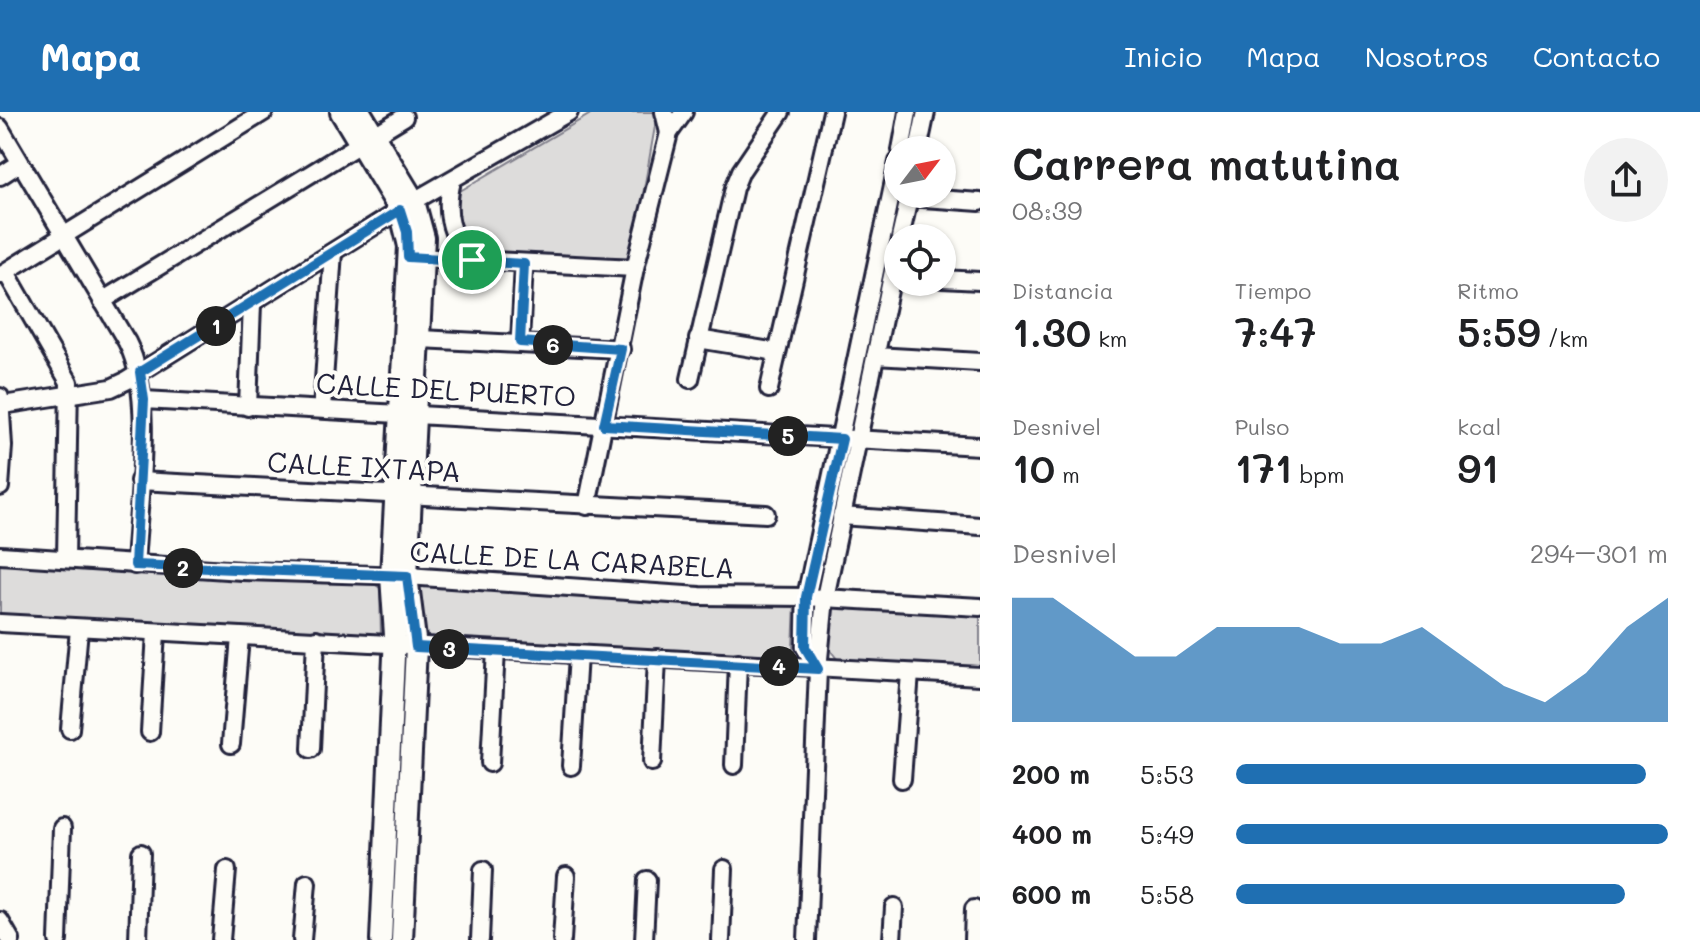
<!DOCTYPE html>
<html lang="es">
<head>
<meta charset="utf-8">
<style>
	body { margin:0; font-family:Mali,sans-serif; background:#f2f2f2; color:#202124; height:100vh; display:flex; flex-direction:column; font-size:30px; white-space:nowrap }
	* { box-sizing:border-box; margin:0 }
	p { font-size:26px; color:#757577 }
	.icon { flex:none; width:44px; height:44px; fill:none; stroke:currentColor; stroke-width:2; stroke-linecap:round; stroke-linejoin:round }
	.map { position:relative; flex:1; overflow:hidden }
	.drawer { display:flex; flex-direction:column; background:#fff; width:720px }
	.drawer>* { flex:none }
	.needle { width:52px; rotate:58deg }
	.fabs { position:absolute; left:884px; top:24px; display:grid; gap:16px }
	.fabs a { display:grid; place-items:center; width:72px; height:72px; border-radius:50%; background:#fff; box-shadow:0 2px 6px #0004; font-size:40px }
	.pin { position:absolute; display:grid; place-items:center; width:68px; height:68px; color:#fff; margin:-34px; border:4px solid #fff; border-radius:50%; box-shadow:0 2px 8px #0007 }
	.km { position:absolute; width:40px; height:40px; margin:-20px; border-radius:50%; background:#222; color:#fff; font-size:22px; line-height:40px; text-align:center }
	.round { display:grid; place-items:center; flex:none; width:84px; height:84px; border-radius:42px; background:#f2f2f2 }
	.head { display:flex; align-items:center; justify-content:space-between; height:136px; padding:0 32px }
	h1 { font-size:44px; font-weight:600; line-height:60px }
	.figures { display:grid; grid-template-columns:repeat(3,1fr); gap:12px; height:136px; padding:8px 32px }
	.figures div { display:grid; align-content:center }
	.figures b { font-size:40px; font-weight:600 }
	.figures small { font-size:22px; font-weight:400 }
	.figures p { font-size:22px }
	.chart { height:224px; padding:16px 32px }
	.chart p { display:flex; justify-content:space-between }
	.chart svg { width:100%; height:144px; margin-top:8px; fill:#1f6fb2; opacity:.7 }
	ul { padding:0 32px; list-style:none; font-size:26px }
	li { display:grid; grid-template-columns:128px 96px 1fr; align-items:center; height:60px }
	li i { height:20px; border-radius:10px; background:#1f6fb2 }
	header { display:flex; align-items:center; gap:48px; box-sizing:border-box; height:112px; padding:0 40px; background:#1f6fb2; color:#fff }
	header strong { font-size:38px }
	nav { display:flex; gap:44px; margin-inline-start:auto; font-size:28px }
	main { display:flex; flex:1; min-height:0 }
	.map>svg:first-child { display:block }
	.green { fill:#dddcdb; stroke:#807f8b; stroke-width:2 }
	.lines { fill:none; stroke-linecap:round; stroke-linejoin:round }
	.minor-casing { stroke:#22223b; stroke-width:22 }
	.major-casing { stroke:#22223b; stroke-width:26 }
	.minor { stroke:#fdfcf7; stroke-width:16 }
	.major { stroke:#fdfcf7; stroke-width:20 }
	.route-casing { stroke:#fff; stroke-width:16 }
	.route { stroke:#1f6fb2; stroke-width:10 }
	.labels { text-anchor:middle; stroke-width:8; stroke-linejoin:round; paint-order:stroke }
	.street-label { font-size:28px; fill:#22223b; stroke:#fdfcf7 }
</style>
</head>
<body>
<header>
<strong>Mapa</strong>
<nav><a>Inicio</a><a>Mapa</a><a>Nosotros</a><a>Contacto</a></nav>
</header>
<main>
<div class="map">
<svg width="980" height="828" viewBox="0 0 980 828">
	<rect width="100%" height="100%" fill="#fdfcf7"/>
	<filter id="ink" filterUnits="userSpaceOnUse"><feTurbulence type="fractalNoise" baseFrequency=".0125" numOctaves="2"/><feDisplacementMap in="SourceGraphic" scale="16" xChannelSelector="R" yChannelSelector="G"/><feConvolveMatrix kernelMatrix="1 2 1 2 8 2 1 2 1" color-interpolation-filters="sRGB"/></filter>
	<g filter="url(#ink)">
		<!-- green -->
		<g class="green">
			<path d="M594,0H655L657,3L632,146L485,140L466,125L457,102L460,79Z"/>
			<path d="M0,450L373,471L380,476L381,526L0,505Z"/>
			<path d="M414,472L795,492L793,537L786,547L428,531Z"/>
			<path d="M828,490L980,498V559L842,551C821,536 828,514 828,490Z"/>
		</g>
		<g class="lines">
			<!-- minor casing -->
			<g class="minor-casing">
				<g id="minor">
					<path d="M664,0L669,21"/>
					<path d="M0,16L127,230C155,284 138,390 135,453"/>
					<path d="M901,38L908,0"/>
					<path d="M918,38L926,0"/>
					<path d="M0,64L14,55"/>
					<path d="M452,69C444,100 450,125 472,148"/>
					<path d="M909,85L980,90"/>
					<path d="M900,126L910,82"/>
					<path d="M413,145L635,156"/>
					<path d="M6,160L69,270L66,447"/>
					<path d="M0,163L264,0"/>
					<path d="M942,167L980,169"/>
					<path d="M102,189L404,5"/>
					<path d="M420,227L621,237"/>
					<path d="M698,227L777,240"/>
					<path d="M520,230L524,152"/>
					<path d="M875,244L980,250"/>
					<path d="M690,267L734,76L741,59L781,0"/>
					<path d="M769,277L832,0"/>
					<path d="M144,288L980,334"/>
					<path d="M3,293L111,276L126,269L414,89L569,0"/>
					<path d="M248,295L252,192"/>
					<path d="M322,297L333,140"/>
					<path d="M139,369L766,402"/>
					<path d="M0,375L3,334L0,285"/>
					<path d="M587,394L635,156L669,21L684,0"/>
					<path d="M841,404L980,414"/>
					<path d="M0,443L242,459L407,464L700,484L806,485L980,495"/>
					<path d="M0,511L980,564"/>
					<path d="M818,557L805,535L806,485L898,50"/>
					<path d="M70,617L79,517"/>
					<path d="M150,620L156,521"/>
					<path d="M231,632L240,525"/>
					<path d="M311,637L316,527"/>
					<path d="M652,650L657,546"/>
					<path d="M490,651L496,538"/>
					<path d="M734,653L738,550"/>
					<path d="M571,654L578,543"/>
					<path d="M902,667L910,561"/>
					<path d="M0,809L11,828"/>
					<path d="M58,828L62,716"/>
					<path d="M138,828L141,741"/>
					<path d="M221,828L227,758"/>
					<path d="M302,828L307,771"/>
					<path d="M480,828L483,758"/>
					<path d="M562,828L566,764"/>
					<path d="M644,828L647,768"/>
					<path d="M721,828L724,757"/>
					<path d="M807,828L818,557L825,486L898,135"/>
					<path d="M892,828L894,795"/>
					<path d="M973,828L974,797"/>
				</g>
			</g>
			<!-- major casing -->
			<g class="major-casing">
				<g id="major">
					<path d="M341,0L400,98L409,134L391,464L395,523L381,828"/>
					<path d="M360,0L414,89L424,126L407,464L416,535L402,828"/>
				</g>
			</g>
			<!-- minor -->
			<use href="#minor" class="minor"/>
			<!-- major -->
			<use href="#major" class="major"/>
		</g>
	</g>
	<g class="lines" filter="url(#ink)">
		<!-- route casing -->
		<g class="route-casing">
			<path id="route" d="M400,98L407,120L408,145L524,152L520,230L621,237L604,313L842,327L806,485L805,535L818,557L416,535L407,464L135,453L144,288L140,260Z"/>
		</g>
		<!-- route -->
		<use href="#route" class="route"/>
	</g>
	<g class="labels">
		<!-- street labels -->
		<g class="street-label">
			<text transform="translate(446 278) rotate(3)" y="10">CALLE DEL PUERTO</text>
			<text transform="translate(364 355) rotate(3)" y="10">CALLE IXTAPA</text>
			<text transform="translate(572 448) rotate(3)" y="10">CALLE DE LA CARABELA</text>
		</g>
	</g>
</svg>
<div class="fabs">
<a><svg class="needle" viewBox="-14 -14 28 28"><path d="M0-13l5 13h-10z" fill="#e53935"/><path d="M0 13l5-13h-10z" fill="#757577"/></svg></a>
<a><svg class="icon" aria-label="locate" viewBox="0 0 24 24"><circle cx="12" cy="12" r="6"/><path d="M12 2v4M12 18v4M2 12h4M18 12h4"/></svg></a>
</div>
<div class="pin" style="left:472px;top:148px;background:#1e9e55"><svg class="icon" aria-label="arrive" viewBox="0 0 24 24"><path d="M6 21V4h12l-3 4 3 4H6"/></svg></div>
<b class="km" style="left:216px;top:214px">1</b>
<b class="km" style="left:183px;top:456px">2</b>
<b class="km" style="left:449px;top:537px">3</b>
<b class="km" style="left:779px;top:554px">4</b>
<b class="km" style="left:788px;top:324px">5</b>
<b class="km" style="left:553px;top:233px">6</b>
</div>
<section class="drawer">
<div class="head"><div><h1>Carrera matutina</h1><p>08:39</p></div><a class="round"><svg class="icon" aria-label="share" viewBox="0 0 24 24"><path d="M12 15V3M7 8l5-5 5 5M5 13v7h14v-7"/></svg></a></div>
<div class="figures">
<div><p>Distancia</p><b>1.30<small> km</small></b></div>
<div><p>Tiempo</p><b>7:47</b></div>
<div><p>Ritmo</p><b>5:59<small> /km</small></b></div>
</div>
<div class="figures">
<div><p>Desnivel</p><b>10<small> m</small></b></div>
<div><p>Pulso</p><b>171<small> bpm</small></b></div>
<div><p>kcal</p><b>91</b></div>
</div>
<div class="chart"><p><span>Desnivel</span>294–301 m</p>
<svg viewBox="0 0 160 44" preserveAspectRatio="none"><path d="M0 44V6L10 6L20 15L30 24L40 24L50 15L60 15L70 15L80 20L90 20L100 15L110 24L120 33L130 38L140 29L150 15L160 6V44z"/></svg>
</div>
<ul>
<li><b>200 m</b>5:53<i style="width:95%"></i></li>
<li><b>400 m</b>5:49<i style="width:100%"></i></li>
<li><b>600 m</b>5:58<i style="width:90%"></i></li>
</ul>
</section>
</main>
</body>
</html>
